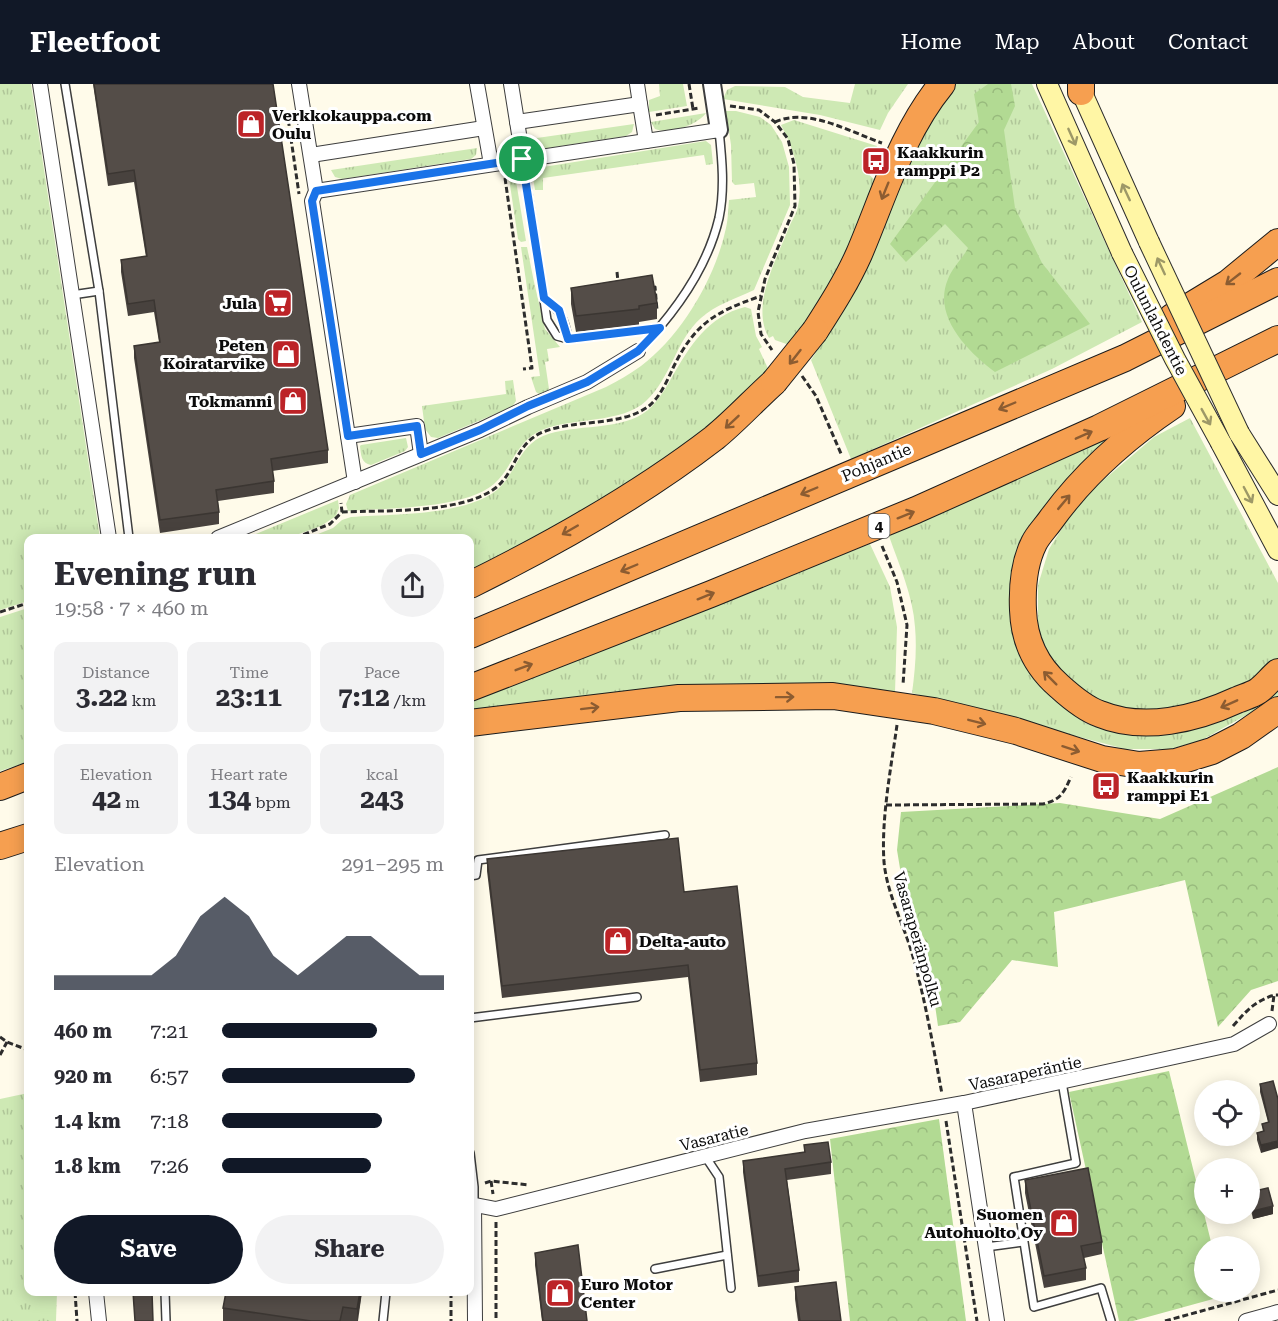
<!DOCTYPE html>
<html lang="en">
<head>
<meta charset="utf-8">
<style>
	body { margin:0; font-family:"Roboto Serif",serif; background:#f2f2f3; color:#2b2b33; height:100vh; display:flex; flex-direction:column; font-size:22px; white-space:nowrap }
	* { box-sizing:border-box; margin:0 }
	p { font-size:20px; color:#7c7c81 }
	.icon { flex:none; width:33px; height:33px; fill:none; stroke:currentColor; stroke-width:2; stroke-linecap:round; stroke-linejoin:round }
	.map { position:relative; flex:1; overflow:hidden }
	.details { position:absolute; left:24px; top:450px; width:450px; height:762px; display:flex; flex-direction:column; background:#fff; border-radius:12px; box-shadow:0 3px 15px #0003 }
	.details>* { flex:none }
	.controls { position:absolute; left:1194px; top:996px; display:grid; gap:12px }
	.controls a { display:grid; place-items:center; width:66px; height:66px; border-radius:50%; background:#fff; box-shadow:0 3px 15px #0003; font-size:30px }
	.pin { position:absolute; display:grid; place-items:center; width:51px; height:51px; color:#fff; margin:-26px; border:3px solid #fff; border-radius:50%; box-shadow:0 2px 6px #0007 }
	.round { display:grid; place-items:center; flex:none; width:63px; height:63px; border-radius:32px; background:#f2f2f3 }
	.summary { display:flex; align-items:center; justify-content:space-between; height:102px; padding:0 30px }
	h1 { font-size:33px; font-weight:700; line-height:45px }
	.stats { display:grid; grid-template-columns:repeat(3,1fr); gap:9px; height:102px; padding:6px 30px }
	.stats div { display:grid; align-content:center; border-radius:12px; background:#f2f2f3; text-align:center }
	.stats b { font-size:26px; font-weight:700 }
	.stats small { font-size:16px; font-weight:400 }
	.stats p { font-size:16px }
	.chart { height:168px; padding:12px 30px }
	.chart p { display:flex; justify-content:space-between }
	.chart svg { width:100%; height:108px; margin-top:6px; fill:#111827; opacity:.7 }
	.button { display:flex; gap:12px; margin-top:auto; padding:12px 30px }
	.button a { flex:1; height:69px; border-radius:36px; background:#111827; color:#fff; font-size:24px; font-weight:700; line-height:69px; text-align:center }
	.button a+a { background:#f2f2f3; color:#2b2b33 }
	ul { padding:0 30px; list-style:none; font-size:20px }
	li { display:grid; grid-template-columns:96px 72px 1fr; align-items:center; height:45px }
	li i { height:15px; border-radius:8px; background:#111827 }
	header { display:flex; align-items:center; gap:36px; box-sizing:border-box; height:84px; padding:0 30px; background:#111827; color:#fff }
	header strong { font-size:28px }
	nav { display:flex; gap:33px; margin-inline-start:auto; font-size:21px }
	.map>svg:first-child { display:block }
	.grass { fill:url(#grass-tufts) }
	.forest { fill:url(#forest-crowns) }
	.lines { fill:none; stroke-linecap:round; stroke-linejoin:round }
	.service-casing { stroke:#3e3e3e; stroke-width:10 }
	.minor-casing { stroke:#3e3e3e; stroke-width:16 }
	.tertiary-casing { stroke:#3e3e3e; stroke-width:20 }
	.secondary-casing { stroke:#2d2d2d; stroke-width:22 }
	.motorway-casing { stroke:#1c1c1c; stroke-width:28 }
	.path { stroke:#2d2d2d; stroke-width:3; stroke-dasharray:6 3; stroke-linecap:butt }
	.service { stroke:#fff; stroke-width:7 }
	.minor { stroke:#fff; stroke-width:14 }
	.tertiary { stroke:#fff; stroke-width:16 }
	.secondary { stroke:#fff6a5; stroke-width:20 }
	.motorway { stroke:#f69f50; stroke-width:26 }
	.secondary-bridge-casing { stroke:#2d2d2d; stroke-width:22; stroke-linecap:butt }
	.motorway-bridge-casing { stroke:#1c1c1c; stroke-width:28; stroke-linecap:butt }
	.secondary-bridge { stroke:#fff6a5; stroke-width:20 }
	.motorway-bridge { stroke:#f69f50; stroke-width:26 }
	.wall { fill:#48423e }
	.shaded-wall { fill:#3b3632 }
	.building { fill:#544d48; stroke:#3b3632; stroke-width:1.5 }
	.oneway { stroke:#9d9867 }
	.oneway2 { stroke:#8c5c31 }
	.route-casing { stroke:#fff; stroke-width:12 }
	.route { stroke:#1a73e8; stroke-width:8 }
	.labels { text-anchor:middle; stroke-width:6; stroke-linejoin:round; paint-order:stroke }
	.shield { fill:#fff; stroke:#545454; stroke-width:1.5 }
	.shield-label { font-size:15px; font-weight:bold; fill:#0b0b0b }
	.poi-label { font-size:16px; font-weight:bold; fill:#0b0b0b; stroke:#fff; text-anchor:start }
	.street-label { font-size:16px; fill:#0b0b0b; stroke:#fff }
</style>
</head>
<body>
<header>
<strong>Fleetfoot</strong>
<nav><a>Home</a><a>Map</a><a>About</a><a>Contact</a></nav>
</header>
<div class="map">
<svg width="1278" height="1237" viewBox="0 0 1278 1237">
	<defs>
		<pattern id="grass-tufts" width="24" height="20" patternUnits="userSpaceOnUse" patternTransform="scale(1.5)"><rect width="24" height="20" fill="#cee9b4"/><path d="M3 7l-1-3M5 7V3M7 7l1-3M15 17l-1-3M17 17v-4M19 17l1-3" fill="none" stroke="#b0c699"/></pattern>
		<pattern id="forest-crowns" width="20" height="18" patternUnits="userSpaceOnUse" patternTransform="scale(1.5)"><rect width="20" height="18" fill="#b2da93"/><path d="M2 6a3 3 0 1 1 6 0M12 15a3 3 0 1 1 6 0" fill="none" stroke="#98ba7d"/></pattern>
	</defs>
	<rect width="100%" height="100%" fill="#fffbea"/>
	<!-- grass -->
	<g class="grass">
		<path d="M0,0H31L100,454H28V517L0,526Z"/>
		<path d="M659,0H683L687,22L649,28V16L660,12Z"/>
		<path d="M855,0H908L888,29L880,46L820,31L723,15L727,6L735,2L785,3L803,13L850,19Z"/>
		<path d="M953,0H1032L1142,238L1052,285L851,375L811,276L848,219L923,45Z"/>
		<path d="M726,27H736L760,33L771,41L782,58L789,83L790,121L754,206C737,214 715,221 701,234C676,256 671,294 646,317C622,340 572,333 542,346C516,357 513,383 494,400C466,425 386,424 348,427L346,420L350,411L606,303C618,297 630,290 641,282C681,252 714,196 725,148C728,138 728,127 729,116L756,113L754,99L735,101L732,98L731,61Z"/>
		<path d="M706,29C696,42 670,50 655,45L651,38Z"/>
		<path d="M794,36L877,62L866,88L874,95L865,132L828,211L792,262L775,256L773,252L769,254C750,221 777,175 789,143C792,136 797,129 798,122C804,95 793,63 781,41Z"/>
		<path d="M634,40L632,48L626,52L541,65L533,62L530,55Z"/>
		<path d="M706,57L711,61L713,80L706,81L704,71L543,94V106H535L532,87L537,84Z"/>
		<path d="M477,64L476,71L471,75L342,95L335,93L331,86Z"/>
		<path d="M509,94H514L516,97L526,157L521,158L518,155Z"/>
		<path d="M521,163H527L534,198L545,245L560,263L547,265L549,277L545,278L549,305L542,312L536,308L531,293L540,292Z"/>
		<path d="M745,223L751,225L756,252L762,263L759,265L770,289L673,374L470,493V454H308L333,444L342,436L351,433C391,430 465,432 497,406C516,390 518,363 543,352C575,339 621,348 648,326C658,317 666,304 672,293C690,262 708,232 745,223Z"/>
		<path d="M513,296L516,317L512,323L438,354L431,353L425,345L422,322L506,310L505,297Z"/>
		<path d="M1190,334L1278,499V575L1258,594L1210,619L1148,628L1097,619L1069,600L1048,574L1038,542V501L1049,465L1080,416L1154,353Z"/>
		<path d="M1136,338L1034,442L1026,579L1051,614L1087,640L1130,651L1200,644L1278,604V613L1202,656L1171,665H1125L912,609C915,587 917,565 915,543C913,512 899,481 889,452Z"/>
		<path d="M406,354L408,363L405,367L371,381C361,379 361,371 360,362L361,361Z"/>
		<path d="M338,416L339,424L336,432L321,442L288,454H246Z"/>
		<path d="M870,460L890,503L897,543L895,609L470,631V616Z"/>
		<path d="M28,524V678L0,687V533Z"/>
		<path d="M28,1009V1208H57L56,1237H0V1015Z"/>
	</g>
	<!-- forest -->
	<g class="forest">
		<path d="M988,0H1011L1015,22L1004,46L1015,124L1042,179L1090,240L995,288C968,268 932,232 948,195C952,184 963,174 968,164L945,140L906,178L890,160L979,38L974,10Z"/>
		<path d="M1278,683V897L1251,906L1218,943L1185,796L1054,828L1058,883L1012,876L960,938L938,942L926,858L906,821L897,766L901,728L1060,719L1160,735Z"/>
		<path d="M1169,987L1212,1162H1204V1208H1223L1224,1212L1133,1237H1119L1069,1008Z"/>
		<path d="M939,1035L966,1237H850L830,1055Z"/>
	</g>
	<g class="lines">
		<!-- service casing -->
		<g class="service-casing">
			<g id="service">
				<path d="M65,0L99,207L129,454"/>
				<path d="M523,76L547,236L557,252L568,255L660,244"/>
				<path d="M72,211L99,207"/>
				<path d="M544,214C560,225 565,236 568,255"/>
				<path d="M638,267C674,230 707,185 719,134C725,105 722,75 719,46"/>
				<path d="M470,792L476,791L478,776L665,751"/>
				<path d="M470,934L637,913"/>
				<path d="M1062,998L1076,1079L1014,1093L1034,1223L1101,1204L1111,1237"/>
				<path d="M470,1069L474,1103V1121"/>
				<path d="M705,1072L719,1093L731,1204"/>
				<path d="M986,1163L1023,1158"/>
				<path d="M655,1185L727,1171"/>
				<path d="M165,1208L166,1237"/>
				<path d="M383,1237L386,1208"/>
			</g>
		</g>
		<!-- minor casing -->
		<g class="minor-casing">
			<g id="minor">
				<path d="M40,0L109,454"/>
				<path d="M299,0L316,107L312,117L355,398"/>
				<path d="M477,0L491,80"/>
				<path d="M511,0L523,75"/>
				<path d="M637,0L640,20"/>
				<path d="M517,38L640,20L646,57"/>
				<path d="M311,71L484,44"/>
				<path d="M316,107L719,46"/>
				<path d="M348,352L417,342L421,370"/>
				<path d="M218,454L480,346L528,323L587,298L638,267"/>
				<path d="M470,1120L496,1125L805,1047L964,1019"/>
				<path d="M474,1121L475,1237"/>
				<path d="M96,1208L99,1237"/>
				<path d="M997,1237L964,1019L1234,960L1269,940"/>
				<path d="M1246,1237L1278,1228"/>
			</g>
		</g>
		<!-- tertiary casing -->
		<g class="tertiary-casing">
			<path id="tertiary" d="M712,0L719,46"/>
		</g>
		<!-- secondary casing -->
		<g class="secondary-casing">
			<g id="secondary">
				<path d="M1047,0L1122,169"/>
				<path d="M1078,0L1149,158"/>
				<path d="M1239,349L1278,411"/>
				<path d="M1221,359L1278,466"/>
			</g>
		</g>
		<!-- motorway casing -->
		<g class="motorway-casing">
			<g id="motorway">
				<path d="M1081,8V0"/>
				<path d="M1172,233L1228,199L1278,158"/>
				<path d="M815,247C831,222 847,197 859,170C884,112 901,50 942,0"/>
				<path d="M1172,322C1126,353 1083,391 1050,437C1045,444 1038,451 1034,459C1024,479 1022,504 1023,526C1024,556 1036,582 1059,602C1070,612 1085,625 1100,630C1144,648 1196,635 1237,616C1244,613 1252,611 1258,607C1265,602 1271,594 1278,588"/>
				<path d="M470,501C553,460 640,411 714,354C735,337 754,316 774,298"/>
				<path d="M470,551L1125,274L1278,197"/>
				<path d="M470,604L711,510L916,426L1099,344L1278,255"/>
				<path d="M470,639L679,614L833,612L934,627L1016,647L1102,675L1139,681L1176,678L1212,667L1241,652L1278,626"/>
				<path d="M0,703L28,692"/>
				<path d="M0,762L28,753"/>
			</g>
		</g>
		<!-- path -->
		<g class="path">
			<path d="M689,0L693,25"/>
			<path d="M730,22L759,26L775,38L788,55L794,80L795,122L765,195L758,228L761,250L772,266"/>
			<path d="M287,27L299,110"/>
			<path d="M656,31L699,24"/>
			<path d="M775,38C808,23 850,48 882,59"/>
			<path d="M505,94L532,284L523,285"/>
			<path d="M617,188L618,198"/>
			<path d="M653,204L655,203L657,226"/>
			<path d="M802,292L816,312L842,372"/>
			<path d="M342,428C385,426 458,430 494,405C516,390 514,360 543,348C575,335 621,343 649,322C660,313 667,297 673,284C695,239 715,228 761,212"/>
			<path d="M295,454L330,440L342,428L341,419"/>
			<path d="M882,462L897,498L907,541L903,601"/>
			<path d="M0,528L28,519"/>
			<path d="M897,641C891,684 881,735 884,778C887,809 902,837 911,866C925,913 933,962 942,1010"/>
			<path d="M886,721L1043,720C1061,716 1064,708 1071,693"/>
			<path d="M1272,927L1274,911H1278"/>
			<path d="M1233,942C1247,926 1254,918 1274,911"/>
			<path d="M0,953L7,958L28,966"/>
			<path d="M0,971L7,958"/>
			<path d="M946,1037L977,1237"/>
			<path d="M491,1097L493,1110"/>
			<path d="M485,1099L491,1097L529,1101"/>
			<path d="M496,1138V1237"/>
			<path d="M75,1208L77,1237"/>
			<path d="M451,1208V1237"/>
			<path d="M1165,1237L1278,1206"/>
		</g>
		<!-- service -->
		<use href="#service" class="service"/>
		<!-- minor -->
		<use href="#minor" class="minor"/>
		<!-- tertiary -->
		<use href="#tertiary" class="tertiary"/>
		<!-- secondary -->
		<use href="#secondary" class="secondary"/>
		<!-- motorway -->
		<use href="#motorway" class="motorway"/>
		<!-- secondary-bridge casing -->
		<g class="secondary-bridge-casing">
			<g id="secondary-bridge">
				<path d="M1149,158L1239,349"/>
				<path d="M1122,169L1175,275L1221,359"/>
			</g>
		</g>
		<!-- motorway-bridge casing -->
		<g class="motorway-bridge-casing">
			<path id="motorway-bridge" d="M774,298L815,247"/>
		</g>
		<!-- secondary-bridge -->
		<use href="#secondary-bridge" class="secondary-bridge"/>
		<!-- motorway-bridge -->
		<use href="#motorway-bridge" class="motorway-bridge"/>
	</g>
	<!-- wall -->
	<g class="wall">
		<path d="M93,0H273L328,366V379L272,387L274,397V409L218,417L219,428V440L160,449L134,274V262L159,258L154,228L128,232L121,188V176L146,173L134,98L108,102Z"/>
		<path d="M571,204L657,219V235L639,238V241L576,248L571,220Z"/>
		<path d="M487,775L684,808L757,979V991L700,998L688,893L502,914L487,787Z"/>
		<path d="M1260,1000L1278,1015L1261,1069L1257,1056V1049L1263,1047L1262,1040L1268,1038L1260,1008Z"/>
		<path d="M804,1061L831,1078V1090L787,1096L799,1186V1198L758,1203L743,1088V1077L804,1069Z"/>
		<path d="M1025,1096L1102,1158V1170L1084,1174L1086,1184V1196L1044,1204L1025,1109Z"/>
		<path d="M1250,1108L1273,1130L1253,1135L1250,1122Z"/>
		<path d="M535,1169L587,1237H542L535,1181Z"/>
		<path d="M795,1203L841,1237H798L795,1215Z"/>
		<path d="M362,1208L358,1237H223V1224Z"/>
	</g>
	<!-- shaded-wall -->
	<g class="shaded-wall">
		<path d="M1278,1057V1064L1261,1069V1061Z"/>
		<path d="M1273,1122V1130L1253,1135V1127Z"/>
		<path d="M360,1208H362L357,1237V1225Z"/>
	</g>
	<!-- building -->
	<g class="building">
		<path d="M94,0H273L328,366L271,375L274,397L216,406L219,428L160,436L134,262L160,258L154,216L128,220L121,176L147,172L134,86L108,90Z"/>
		<path d="M652,191L657,219L639,222V225L576,232L571,204Z"/>
		<path d="M678,754L684,808L737,802L757,979L700,986L688,881L502,902L487,775Z"/>
		<path d="M1273,997L1278,1015V1057L1261,1061L1257,1049L1264,1047L1262,1040L1269,1038L1260,1000Z"/>
		<path d="M828,1058L831,1078L785,1085L799,1186L758,1192L743,1077L805,1068L804,1061Z"/>
		<path d="M1088,1084L1102,1158L1081,1162L1086,1184L1044,1192L1025,1096Z"/>
		<path d="M1268,1104L1273,1122L1253,1127L1250,1114V1108Z"/>
		<path d="M578,1161L587,1237H543L535,1169Z"/>
		<path d="M836,1198L841,1237H800L795,1203Z"/>
		<path d="M133,1208H152L153,1237H135Z"/>
		<path d="M226,1208H360L357,1225L343,1223L340,1237H311L223,1224Z"/>
	</g>
	<!-- one-way arrows -->
	<defs><path id="oneway-shaft" d="M-6 0H5M1.5-3L5.5 0L1.5 3" fill="none" stroke-width="1.6" stroke-linecap="round" stroke-linejoin="round" transform="scale(1.5)"/></defs>
	<g class="oneway">
		<use href="#oneway-shaft" transform="translate(1072 53) rotate(66)"/>
		<use href="#oneway-shaft" transform="translate(1126 108) rotate(-115)"/>
		<use href="#oneway-shaft" transform="translate(1161 182) rotate(-115)"/>
		<use href="#oneway-shaft" transform="translate(1206 333) rotate(61)"/>
		<use href="#oneway-shaft" transform="translate(1248 411) rotate(62)"/>
	</g>
	<g class="oneway2">
		<use href="#oneway-shaft" transform="translate(885 107) rotate(112)"/>
		<use href="#oneway-shaft" transform="translate(1233 195) rotate(142)"/>
		<use href="#oneway-shaft" transform="translate(795 273) rotate(128)"/>
		<use href="#oneway-shaft" transform="translate(1007 322) rotate(157)"/>
		<use href="#oneway-shaft" transform="translate(732 338) rotate(137)"/>
		<use href="#oneway-shaft" transform="translate(1084 351) rotate(-24)"/>
		<use href="#oneway-shaft" transform="translate(809 407) rotate(157)"/>
		<use href="#oneway-shaft" transform="translate(1064 418) rotate(-50)"/>
		<use href="#oneway-shaft" transform="translate(906 431) rotate(-22)"/>
		<use href="#oneway-shaft" transform="translate(570 446) rotate(150)"/>
		<use href="#oneway-shaft" transform="translate(629 484) rotate(157)"/>
		<use href="#oneway-shaft" transform="translate(706 512) rotate(-22)"/>
		<use href="#oneway-shaft" transform="translate(524 583) rotate(-21)"/>
		<use href="#oneway-shaft" transform="translate(1050 594) rotate(-135)"/>
		<use href="#oneway-shaft" transform="translate(785 613) rotate(-1)"/>
		<use href="#oneway-shaft" transform="translate(1229 620) rotate(156)"/>
		<use href="#oneway-shaft" transform="translate(590 624) rotate(-7)"/>
		<use href="#oneway-shaft" transform="translate(977 638) rotate(14)"/>
		<use href="#oneway-shaft" transform="translate(1071 665) rotate(18)"/>
	</g>
	<g class="lines">
		<!-- route casing -->
		<g class="route-casing">
			<path id="route" d="M522,75L544,214L559,226L568,255L660,244L638,267L587,298L528,322L480,346L421,370L417,342L348,352L312,117L316,107Z"/>
		</g>
		<!-- route -->
		<use href="#route" class="route"/>
	</g>
	<!-- icons -->
	<defs>
		<g id="shop-square" transform="scale(1.5)"><rect x="-9" y="-9" width="18" height="18" rx="4" fill="#bc2327" stroke="#fff"/><path d="M-5-2.5h2.3a2.7 3.5 0 0 1 5.4 0H5L5.5 6h-11ZM-1.5-2.5h3a1.5 2.3 0 0 0-3 0Z" fill="#fff"/></g>
		<g id="bus-square" transform="scale(1.5)"><rect x="-9" y="-9" width="18" height="18" rx="4" fill="#bc2327" stroke="#fff"/><path d="M-5-6H5V4H4V6H2V4H-2V6H-4V4H-5ZM-3.5-4V0h7V-4ZM-3.5 1.2v1.5H-2V1.2ZM2 1.2v1.5H3.5V1.2Z" fill="#fff"/></g>
		<g id="supermarket-square" transform="scale(1.5)"><rect x="-9" y="-9" width="18" height="18" rx="4" fill="#bc2327" stroke="#fff"/><path d="M-6-5.5h2.5l.6 2H6L4.5 2H-2.5L-4.4-4H-6ZM-1.5 3.2a1.3 1.3 0 1 0 .1 0ZM3 3.2a1.3 1.3 0 1 0 .1 0Z" fill="#fff"/></g>
	</defs>
	<g fill-rule="evenodd">
		<use href="#shop-square" x="251" y="40"/>
		<use href="#bus-square" x="876" y="77"/>
		<use href="#supermarket-square" x="278" y="219"/>
		<use href="#shop-square" x="286" y="270"/>
		<use href="#shop-square" x="293" y="317"/>
		<use href="#bus-square" x="1106" y="702"/>
		<use href="#shop-square" x="618" y="857"/>
		<use href="#shop-square" x="1064" y="1139"/>
		<use href="#shop-square" x="560" y="1209"/>
	</g>
	<g class="labels">
		<!-- shield labels -->
		<rect class="shield" x="868.5" y="430" width="21" height="24" rx="4.5"/>
		<g class="shield-label">
			<text x="879" y="447">4</text>
		</g>
		<!-- poi labels -->
		<g class="poi-label">
			<text x="272" y="37">Verkkokauppa.com<tspan x="272" dy="18">Oulu</tspan></text>
			<text x="897" y="74">Kaakkurin<tspan x="897" dy="18">ramppi P2</tspan></text>
			<text x="257" y="225" text-anchor="end">Jula</text>
			<text x="265" y="267" text-anchor="end">Peten<tspan x="265" dy="18">Koiratarvike</tspan></text>
			<text x="272" y="323" text-anchor="end">Tokmanni</text>
			<text x="1127" y="699">Kaakkurin<tspan x="1127" dy="18">ramppi E1</tspan></text>
			<text x="639" y="863">Delta-auto</text>
			<text x="1043" y="1136" text-anchor="end">Suomen<tspan x="1043" dy="18">Autohuolto Oy</tspan></text>
			<text x="581" y="1206">Euro Motor<tspan x="581" dy="18">Center</tspan></text>
		</g>
		<!-- street labels -->
		<g class="street-label">
			<text transform="translate(1156 236) rotate(63)" y="6">Oulunlahdentie</text>
			<text transform="translate(876 378) rotate(-23)" y="6">Pohjantie</text>
			<text transform="translate(918 855) rotate(74)" y="6">Vasaraperänpolku</text>
			<text transform="translate(1025 989) rotate(-12)" y="6">Vasaraperäntie</text>
			<text transform="translate(714 1053) rotate(-14)" y="6">Vasaratie</text>
		</g>
	</g>
</svg>
<div class="controls">
<a><svg class="icon" aria-label="locate" viewBox="0 0 24 24"><circle cx="12" cy="12" r="6"/><path d="M12 2v4M12 18v4M2 12h4M18 12h4"/></svg></a>
<a>+</a>
<a>−</a>
</div>
<div class="pin" style="left:522px;top:75px;background:#1e9e55"><svg class="icon" aria-label="arrive" viewBox="0 0 24 24"><path d="M6 21V4h12l-3 4 3 4H6"/></svg></div>
<section class="details">
<div class="summary"><div><h1>Evening run</h1><p>19:58 · 7 × 460 m</p></div><a class="round"><svg class="icon" aria-label="share" viewBox="0 0 24 24"><path d="M12 15V3M7 8l5-5 5 5M5 13v7h14v-7"/></svg></a></div>
<div class="stats">
<div><p>Distance</p><b>3.22<small> km</small></b></div>
<div><p>Time</p><b>23:11</b></div>
<div><p>Pace</p><b>7:12<small> /km</small></b></div>
</div>
<div class="stats">
<div><p>Elevation</p><b>42<small> m</small></b></div>
<div><p>Heart rate</p><b>134<small> bpm</small></b></div>
<div><p>kcal</p><b>243</b></div>
</div>
<div class="chart"><p><span>Elevation</span>291–295 m</p>
<svg viewBox="0 0 160 44" preserveAspectRatio="none"><path d="M0 44V38L10 38L20 38L30 38L40 38L50 30L60 14L70 6L80 14L90 30L100 38L110 30L120 22L130 22L140 30L150 38L160 38V44z"/></svg>
</div>
<ul>
<li><b>460 m</b>7:21<i style="width:70%"></i></li>
<li><b>920 m</b>6:57<i style="width:87%"></i></li>
<li><b>1.4 km</b>7:18<i style="width:72%"></i></li>
<li><b>1.8 km</b>7:26<i style="width:67%"></i></li>
</ul>
<div class="button"><a>Save</a><a>Share</a></div>
</section>
</div>
</body>
</html>
